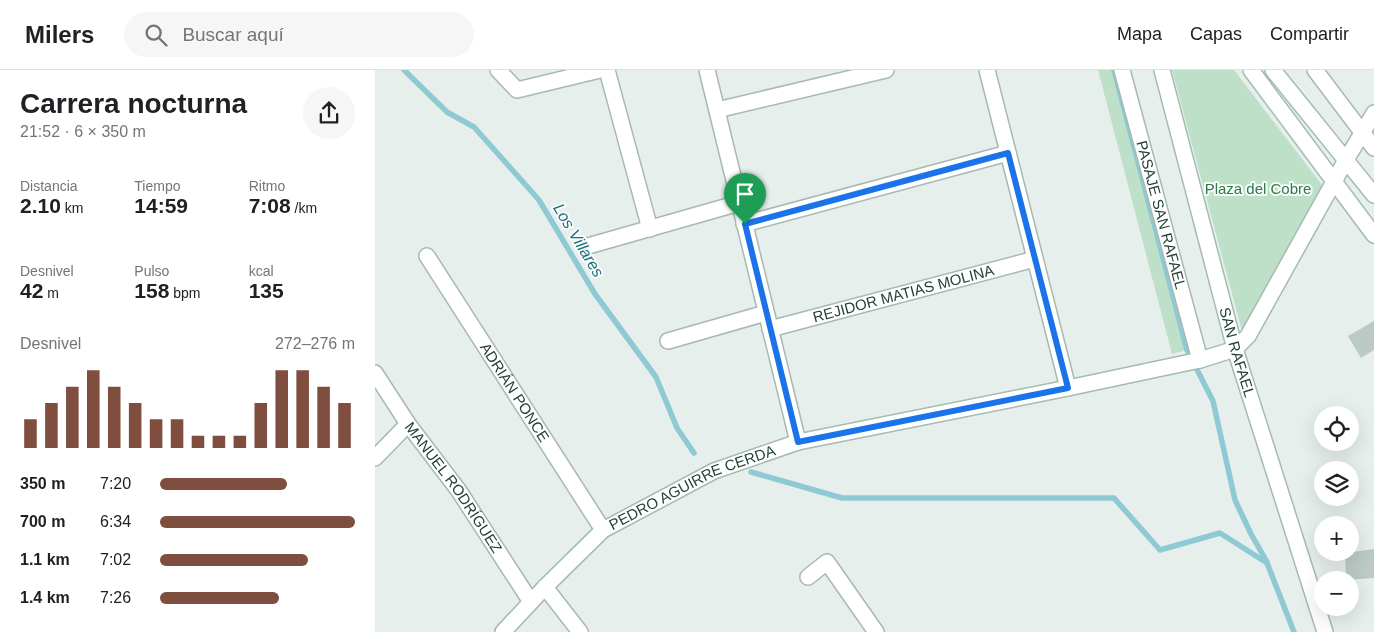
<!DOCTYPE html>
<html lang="es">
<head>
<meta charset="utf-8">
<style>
	body { margin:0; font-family:Helvetica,sans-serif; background:#f6f6f6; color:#202124; height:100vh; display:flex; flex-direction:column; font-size:19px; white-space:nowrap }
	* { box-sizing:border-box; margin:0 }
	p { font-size:16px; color:#757577 }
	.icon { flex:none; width:28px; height:28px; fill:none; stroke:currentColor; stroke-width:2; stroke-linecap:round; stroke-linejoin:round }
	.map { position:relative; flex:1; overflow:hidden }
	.side { display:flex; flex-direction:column; background:#fff; width:375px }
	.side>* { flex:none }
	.controls { position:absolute; left:939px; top:336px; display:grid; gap:10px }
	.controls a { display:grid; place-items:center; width:45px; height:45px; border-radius:50%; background:#fff; box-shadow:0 5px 20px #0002; font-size:25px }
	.pin { position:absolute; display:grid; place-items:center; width:42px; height:42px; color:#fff; margin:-51px -21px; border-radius:50% 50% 50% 0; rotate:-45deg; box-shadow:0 0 5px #0007 }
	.pin .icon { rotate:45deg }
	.round { display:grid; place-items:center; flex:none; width:52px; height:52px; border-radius:26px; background:#f6f6f6 }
	.overview { display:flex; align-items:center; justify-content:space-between; height:85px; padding:0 20px }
	h1 { font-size:28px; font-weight:600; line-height:38px }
	.figures { display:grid; grid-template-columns:repeat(3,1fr); gap:8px; height:85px; padding:5px 20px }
	.figures div { display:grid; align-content:center }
	.figures b { font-size:21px; font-weight:600 }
	.figures small { font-size:14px; font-weight:400 }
	.figures p { font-size:14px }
	.chart { height:140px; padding:10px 20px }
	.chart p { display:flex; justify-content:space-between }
	.chart svg { width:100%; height:90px; margin-top:5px; stroke:#7f4e3f; stroke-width:6 }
	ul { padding:0 20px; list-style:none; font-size:16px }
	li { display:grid; grid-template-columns:80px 60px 1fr; align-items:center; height:38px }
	li i { height:12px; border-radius:6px; background:#7f4e3f }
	header { display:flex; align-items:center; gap:30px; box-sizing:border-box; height:70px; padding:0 25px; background:#fff; border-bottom:1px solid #e0e0e0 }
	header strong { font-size:24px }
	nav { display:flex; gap:28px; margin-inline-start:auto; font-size:18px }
	.search { width:350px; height:45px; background:#f6f6f6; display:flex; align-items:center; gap:12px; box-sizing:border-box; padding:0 18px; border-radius:28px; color:#757577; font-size:19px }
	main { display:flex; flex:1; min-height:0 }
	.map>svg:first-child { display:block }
	.green { fill:#bfe0c8 }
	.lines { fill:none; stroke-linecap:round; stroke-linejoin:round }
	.stream { stroke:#8ec9d4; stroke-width:5.5 }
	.building { fill:#bbcac4 }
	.street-casing { stroke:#a8b8b2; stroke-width:18 }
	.secondary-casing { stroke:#a4bbb3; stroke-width:18 }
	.street { stroke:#fff; stroke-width:15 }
	.secondary { stroke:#fff; stroke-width:15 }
	.route-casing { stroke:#fff; stroke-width:10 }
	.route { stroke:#1a73e8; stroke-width:6 }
	.labels { text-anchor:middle; stroke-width:4; stroke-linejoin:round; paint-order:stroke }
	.park-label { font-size:15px; fill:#2d7a4b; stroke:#f7fbf9 }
	.street-label { font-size:15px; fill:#24423a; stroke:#f7fbf9 }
	.water-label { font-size:16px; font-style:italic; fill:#1c6f80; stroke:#f7fbf9 }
</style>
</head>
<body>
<header>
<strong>Milers</strong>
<div class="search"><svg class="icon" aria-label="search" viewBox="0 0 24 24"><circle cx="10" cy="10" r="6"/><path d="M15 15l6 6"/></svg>Buscar aquí</div>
<nav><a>Mapa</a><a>Capas</a><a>Compartir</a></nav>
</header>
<main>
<section class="side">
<div class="overview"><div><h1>Carrera nocturna</h1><p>21:52 · 6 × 350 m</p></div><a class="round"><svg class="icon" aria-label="share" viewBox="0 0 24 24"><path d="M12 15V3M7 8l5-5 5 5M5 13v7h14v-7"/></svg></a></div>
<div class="figures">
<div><p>Distancia</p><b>2.10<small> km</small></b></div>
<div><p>Tiempo</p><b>14:59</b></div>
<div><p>Ritmo</p><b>7:08<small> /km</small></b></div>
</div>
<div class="figures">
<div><p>Desnivel</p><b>42<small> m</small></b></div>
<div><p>Pulso</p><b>158<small> bpm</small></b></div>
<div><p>kcal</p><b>135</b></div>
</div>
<div class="chart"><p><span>Desnivel</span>272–276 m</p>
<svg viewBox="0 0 160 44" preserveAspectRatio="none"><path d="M5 44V30M15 44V22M25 44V14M35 44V6M45 44V14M55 44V22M65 44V30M75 44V30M85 44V38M95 44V38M105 44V38M115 44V22M125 44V6M135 44V6M145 44V14M155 44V22"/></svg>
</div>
<ul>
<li><b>350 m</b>7:20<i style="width:65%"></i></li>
<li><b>700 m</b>6:34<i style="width:100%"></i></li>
<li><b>1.1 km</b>7:02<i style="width:76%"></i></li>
<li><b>1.4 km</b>7:26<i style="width:61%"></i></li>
</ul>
</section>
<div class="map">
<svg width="999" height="562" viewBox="0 0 999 562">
	<rect width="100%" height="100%" fill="#e6efeb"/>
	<!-- green -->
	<g class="green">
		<path d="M723,0H739L812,280L797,284Z"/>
		<path d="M797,0H859L947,115L867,261Z"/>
	</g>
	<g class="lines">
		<!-- stream -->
		<g class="stream">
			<path d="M29,0L72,42L99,57L164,130L220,224L281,307L302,358L319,383"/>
			<path d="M739,0L812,280L838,331L860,430L876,464L892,492"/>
			<path d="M376,402L467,428H739L785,480L845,463L892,493L919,562"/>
		</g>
	</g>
	<!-- building -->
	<g class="building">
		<path d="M999,251V280L986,288L973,266Z"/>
		<path d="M999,479V508L971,510L970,483Z"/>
	</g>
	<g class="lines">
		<!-- street casing -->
		<g class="street-casing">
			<g id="street">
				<path d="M123,0L142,20L225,0"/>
				<path d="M232,0L275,159"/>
				<path d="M332,0L423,372"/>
				<path d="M612,0L693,318"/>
				<path id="s1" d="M747,0L825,290"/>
				<path d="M940,0L999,78"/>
				<path d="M342,40L511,0"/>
				<path d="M971,90L999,43"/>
				<path d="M369,154L633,83"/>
				<path d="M213,176L364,133"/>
				<path id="s2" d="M52,186L228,460"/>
				<path id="s3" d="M395,259L660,189"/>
				<path d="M293,271L391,243"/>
				<path id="s4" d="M0,303L33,354L84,421L156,532"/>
				<path d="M0,388L33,354"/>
				<path d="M433,507L452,492L501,562"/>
				<path d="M170,517L205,562"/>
			</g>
		</g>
		<!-- secondary casing -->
		<g class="secondary-casing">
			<g id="secondary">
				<path id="s5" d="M787,0L860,279L950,562"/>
				<path d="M876,0L999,165"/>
				<path d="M898,0L999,125"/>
				<path id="s6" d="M128,562L170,517L228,460L339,401L423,372L693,318L825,290L860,279L873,266L971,90"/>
			</g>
		</g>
		<!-- street -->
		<use href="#street" class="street"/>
		<!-- secondary -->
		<use href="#secondary" class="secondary"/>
	</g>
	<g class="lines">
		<!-- route casing -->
		<g class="route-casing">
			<path id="route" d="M633,83L693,318L423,372L370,154Z"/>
		</g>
		<!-- route -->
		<use href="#route" class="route"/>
	</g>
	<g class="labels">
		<!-- park labels -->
		<g class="park-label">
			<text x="883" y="124">Plaza del Cobre</text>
		</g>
		<!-- street labels -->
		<g class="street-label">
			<text dy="5" stroke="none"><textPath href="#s1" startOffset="150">PASAJE SAN RAFAEL</textPath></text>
			<text dy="5" stroke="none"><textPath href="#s3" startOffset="138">REJIDOR MATIAS MOLINA</textPath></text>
			<text dy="5" stroke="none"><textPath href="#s5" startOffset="292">SAN RAFAEL</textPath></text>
			<text dy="5" stroke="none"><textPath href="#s2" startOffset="162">ADRIÁN PONCE</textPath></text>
			<text dy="5" stroke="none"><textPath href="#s4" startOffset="139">MANUEL RODRÍGUEZ</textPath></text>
			<text dy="5" stroke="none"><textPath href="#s6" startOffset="242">PEDRO AGUIRRE CERDA</textPath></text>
		</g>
		<!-- water labels -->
		<g class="water-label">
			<text transform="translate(204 170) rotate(59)" y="6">Los Villares</text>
		</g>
	</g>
</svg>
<div class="controls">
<a><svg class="icon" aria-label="locate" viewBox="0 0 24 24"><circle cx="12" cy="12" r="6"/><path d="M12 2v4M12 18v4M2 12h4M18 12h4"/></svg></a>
<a><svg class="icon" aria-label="layers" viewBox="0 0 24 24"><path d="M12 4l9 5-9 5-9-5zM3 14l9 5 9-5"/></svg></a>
<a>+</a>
<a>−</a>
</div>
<div class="pin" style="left:370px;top:154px;background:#1e9e55"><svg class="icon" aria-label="arrive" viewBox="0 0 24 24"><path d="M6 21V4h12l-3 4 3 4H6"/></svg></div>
</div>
</main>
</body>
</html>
